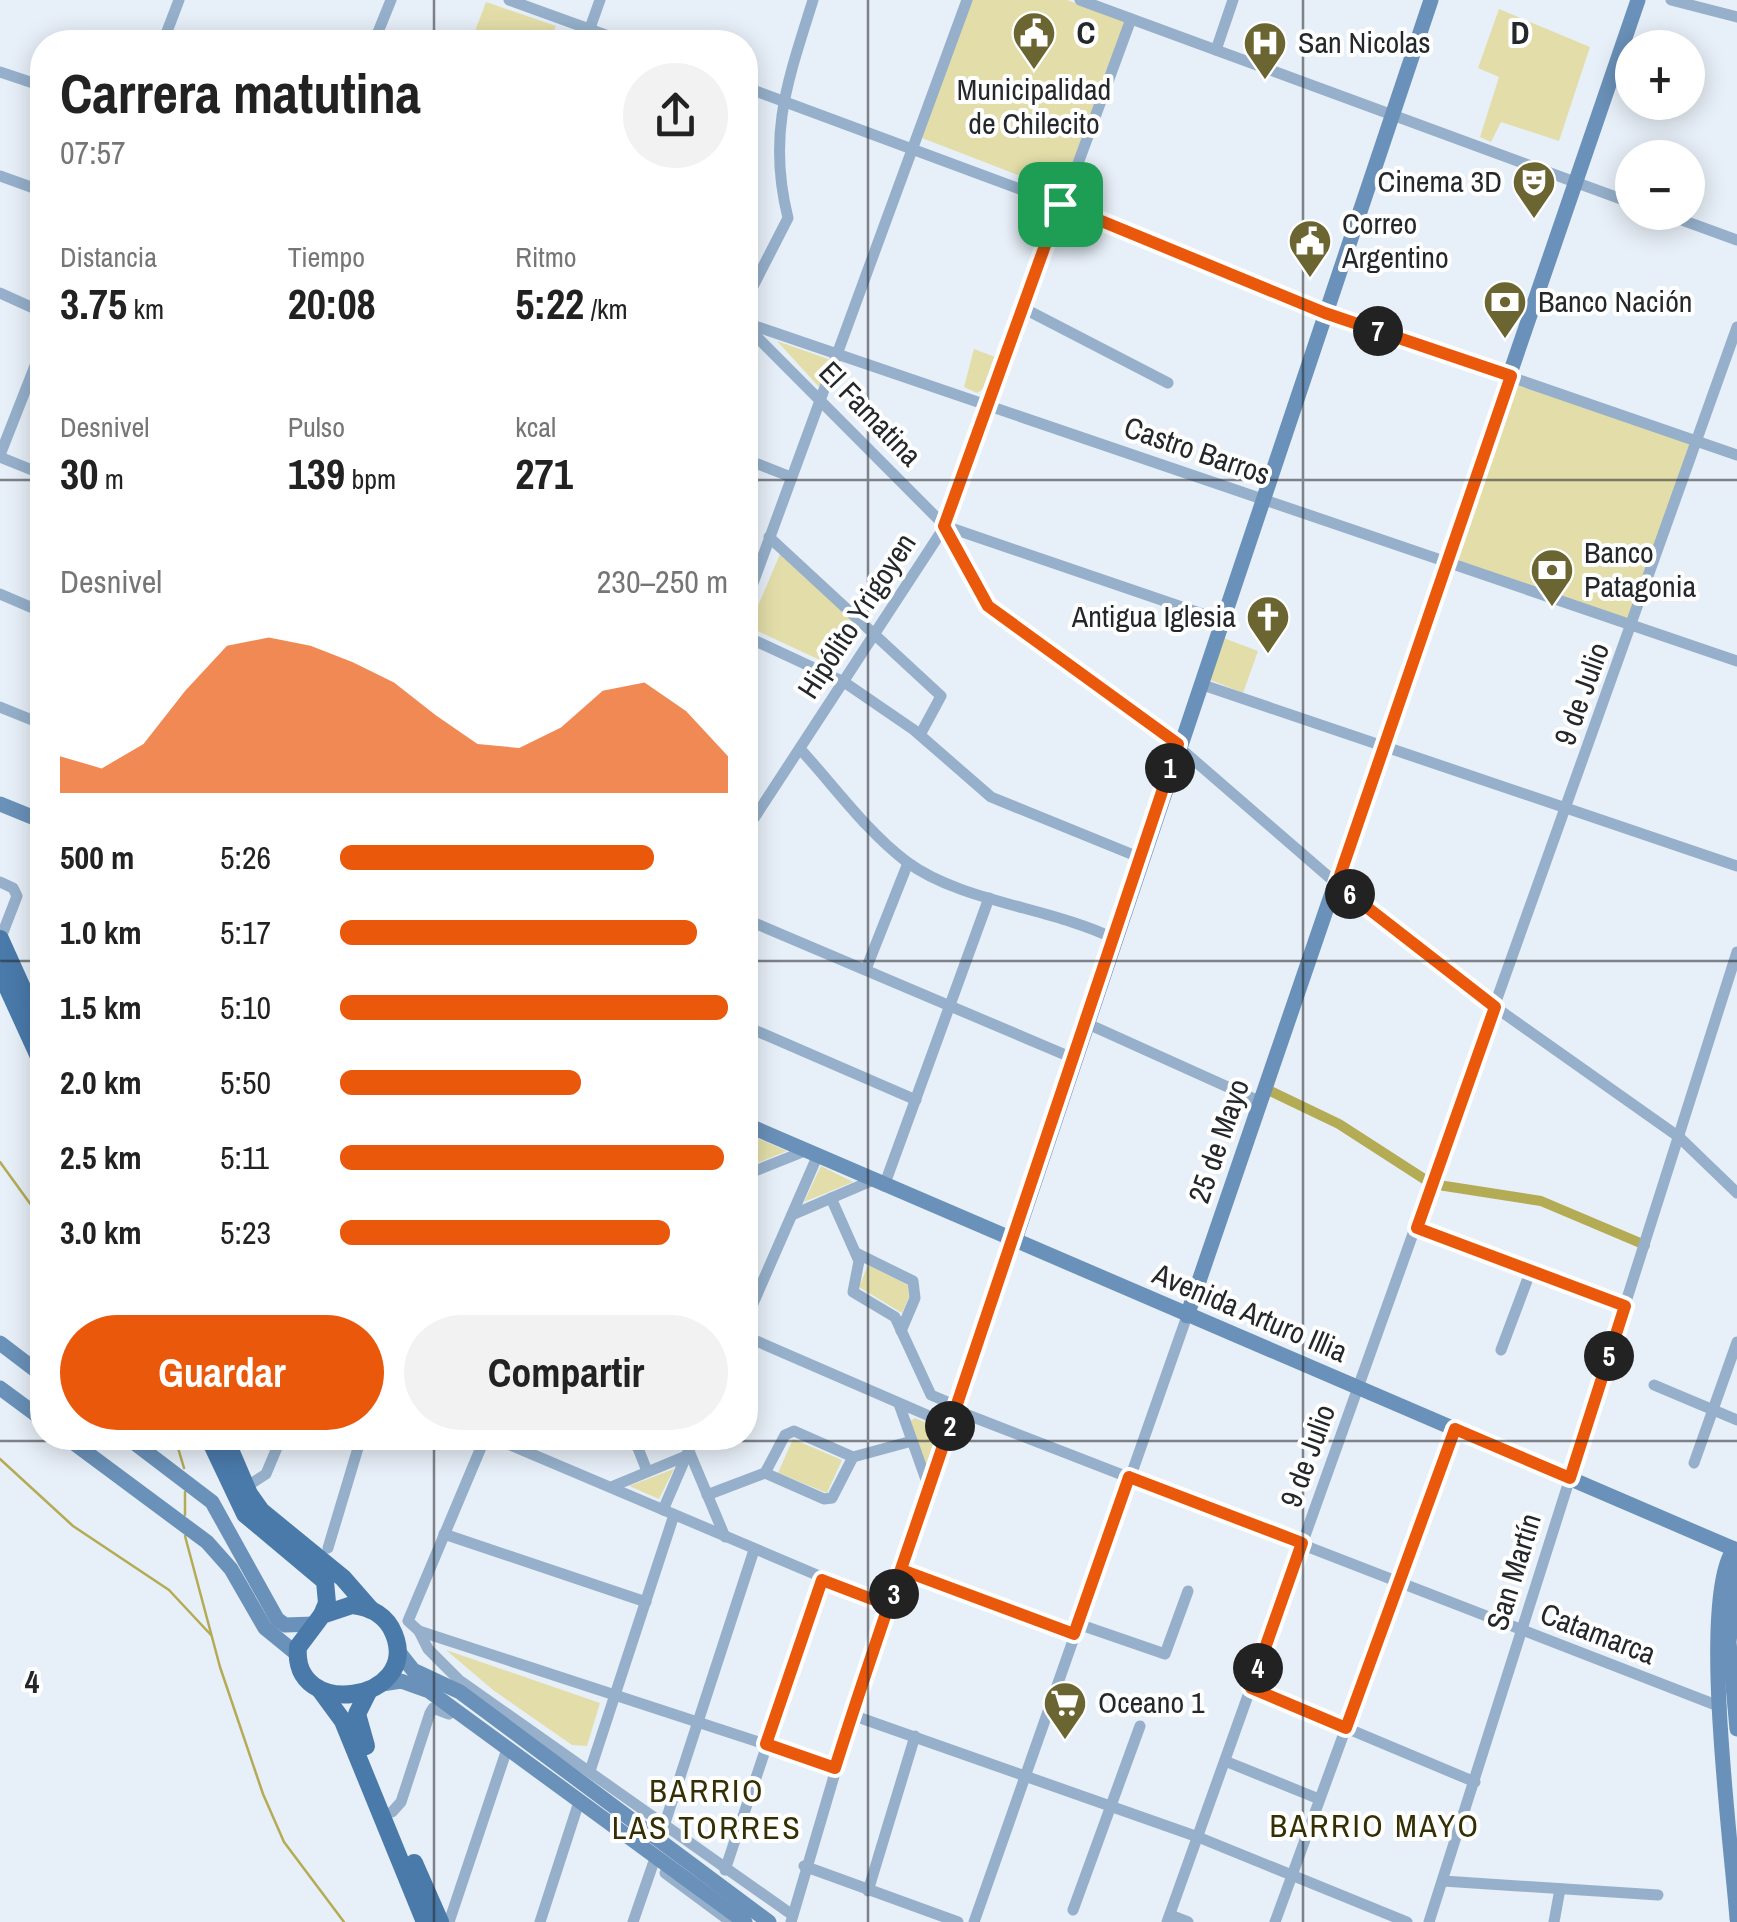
<!DOCTYPE html>
<html lang="es">
<head>
<meta charset="utf-8">
<style>
	body { margin:0; font-family:"Archivo Narrow",sans-serif; background:#f2f2f2; color:#222; height:100vh; display:flex; flex-direction:column; font-size:38px; white-space:nowrap }
	* { box-sizing:border-box; margin:0 }
	p { font-size:32px; color:#767676 }
	.icon { flex:none; width:55px; height:55px; fill:none; stroke:currentColor; stroke-width:2; stroke-linecap:round; stroke-linejoin:round }
	.map { position:relative; flex:1; overflow:hidden }
	.details { position:absolute; left:30px; top:30px; width:728px; height:1420px; display:flex; flex-direction:column; background:#fff; border-radius:40px; box-shadow:0 5px 25px #0003 }
	.details>* { flex:none }
	.tools { position:absolute; left:1615px; top:30px; display:grid; gap:20px }
	.tools a { display:grid; place-items:center; width:90px; height:90px; border-radius:50%; background:#fff; box-shadow:0 5px 25px #0003; font-size:50px }
	.pin { position:absolute; display:grid; place-items:center; width:85px; height:85px; color:#fff; margin:-42px; border-radius:20px; box-shadow:0 5px 15px #0006 }
	.km { position:absolute; width:50px; height:50px; margin:-25px; border-radius:50%; background:#222; color:#fff; font-size:28px; line-height:50px; text-align:center }
	.round { display:grid; place-items:center; flex:none; width:105px; height:105px; border-radius:52px; background:#f2f2f2 }
	.summary { display:flex; align-items:center; justify-content:space-between; height:170px; padding:0 30px }
	h1 { font-size:55px; font-weight:700; line-height:75px }
	.figures { display:grid; grid-template-columns:repeat(3,1fr); gap:15px; height:170px; padding:10px 30px }
	.figures div { display:grid; align-content:center }
	.figures b { font-size:42px; font-weight:700 }
	.figures small { font-size:28px; font-weight:400 }
	.figures p { font-size:28px }
	.chart { height:280px; padding:20px 30px }
	.chart p { display:flex; justify-content:space-between }
	.chart svg { width:100%; height:180px; margin-top:10px; fill:#ea580c; opacity:.7 }
	.action { display:flex; gap:20px; margin-top:auto; padding:20px 30px }
	.action a { flex:1; height:115px; border-radius:60px; background:#ea580c; color:#fff; font-size:40px; font-weight:700; line-height:115px; text-align:center }
	.action a+a { background:#f2f2f2; color:#222 }
	ul { padding:0 30px; list-style:none; font-size:32px }
	li { display:grid; grid-template-columns:160px 120px 1fr; align-items:center; height:75px }
	li i { height:25px; border-radius:12px; background:#ea580c }
	.map>svg:first-child { display:block }
	.green { fill:#e3dea9 }
	.lines { fill:none; stroke-linecap:round; stroke-linejoin:round }
	.stream { stroke:#b4ab55; stroke-width:2.5 }
	.canal { stroke:#b4ab55; stroke-width:10 }
	.minor { stroke:#96b0cb; stroke-width:11 }
	.secondary { stroke:#6a91b9; stroke-width:15 }
	.primary { stroke:#4a7aaa; stroke-width:18 }
	.route-casing { stroke:#fff; stroke-width:20 }
	.route { stroke:#ea580c; stroke-width:12 }
	.grid { fill:none; stroke:#25282b; stroke-width:2.5; stroke-opacity:0.55 }
	.labels { text-anchor:middle; stroke-width:8; stroke-linejoin:round; paint-order:stroke }
	.poi-label { font-size:30px; fill:#25282b; stroke:#fff; text-anchor:start }
	.street-label { font-size:30px; fill:#25282b; stroke:#fff }
	.neighbourhood-label { font-size:32px; letter-spacing:2.5px; fill:#342f04; stroke:#fff }
	.grid-label { font-size:32px; text-anchor:middle; font-weight:bold; fill:#25282b; stroke:#fff; stroke-width:8; stroke-linejoin:round; paint-order:stroke }
</style>
</head>
<body>
<div class="map">
<svg width="1737" height="1922" viewBox="0 0 1737 1922">
	<rect width="100%" height="100%" fill="#e7eff8"/>
	<!-- green -->
	<g class="green">
		<path d="M970,0H1067L1126,22L1062,192L922,138Z"/>
		<path d="M486,2L556,26L549,42H471Z"/>
		<path d="M1499,9L1590,47L1559,141L1501,122L1491,142L1480,137L1499,77L1478,68Z"/>
		<path d="M777,341L831,360L819,387Z"/>
		<path d="M974,349L995,357L983,389L977,393L964,387Z"/>
		<path d="M1514,384L1691,443L1632,620L1454,560Z"/>
		<path d="M780,554L863,627L837,668L749,627Z"/>
		<path d="M1221,637L1258,651L1243,693L1208,679Z"/>
		<path d="M745,1133L787,1151L745,1168Z"/>
		<path d="M821,1166L853,1182L804,1202Z"/>
		<path d="M868,1265L908,1285L909,1297L902,1313L859,1287Z"/>
		<path d="M915,1418L940,1429L942,1436L927,1471L910,1421Z"/>
		<path d="M793,1439L842,1460L827,1493L778,1473Z"/>
		<path d="M674,1469L659,1499L629,1486Z"/>
		<path d="M446,1650L600,1703L587,1746L572,1745L493,1690Z"/>
	</g>
	<g class="lines">
		<!-- stream -->
		<g class="stream">
			<path d="M0,1162L42,1220"/>
			<path d="M175,1438L184,1468"/>
			<path d="M0,1459L73,1526L169,1590L211,1635"/>
			<path d="M185,1492V1515"/>
			<path d="M185,1536L220,1667L263,1794L284,1842L344,1922"/>
		</g>
		<!-- canal -->
		<path class="canal" d="M1266,1089L1339,1124L1432,1184L1541,1201L1645,1245"/>
		<!-- minor -->
		<g class="minor">
			<path d="M509,0L625,42"/>
			<path d="M1080,0L1632,203"/>
			<path d="M1671,0L1737,17"/>
			<path d="M163,42L179,0"/>
			<path d="M374,42L391,0"/>
			<path d="M585,42L600,0"/>
			<path d="M1216,50L1233,0"/>
			<path d="M0,72L42,86"/>
			<path d="M745,87L1060,204L1325,313L1737,455"/>
			<path d="M0,176L42,191"/>
			<path d="M1660,212L1737,240"/>
			<path d="M0,293L42,312"/>
			<path d="M745,302L788,218C767,134 788,80 813,0"/>
			<path d="M1023,308L1168,383"/>
			<path d="M749,324L1737,661"/>
			<path d="M745,325L945,526L988,606L1006,622L1143,716L1337,884L1495,1007L1679,1137L1737,1193"/>
			<path d="M0,455L42,348"/>
			<path d="M0,457L42,474"/>
			<path d="M745,459L791,477"/>
			<path d="M945,526L1220,620"/>
			<path d="M769,537L941,696L920,735"/>
			<path d="M0,594L42,612"/>
			<path d="M745,605L967,0"/>
			<path d="M745,636L844,682L914,730L991,797L1141,858"/>
			<path d="M1200,684L1737,866"/>
			<path d="M0,707L42,724"/>
			<path d="M801,750C835,787 867,832 907,862C961,902 1053,908 1115,939"/>
			<path d="M745,832L945,526L1131,19"/>
			<path d="M0,882L13,888L17,896L0,940"/>
			<path d="M745,919L1075,1059"/>
			<path d="M866,969L908,863"/>
			<path d="M1088,1024L1261,1102"/>
			<path d="M745,1026L916,1100"/>
			<path d="M745,1175L805,1151"/>
			<path d="M884,1186L989,898"/>
			<path d="M831,1198L859,1261L853,1292L895,1317L931,1395L957,1406"/>
			<path d="M792,1215L871,1181"/>
			<path d="M1417,1227L1625,1306"/>
			<path d="M856,1253L913,1281L915,1298L901,1331"/>
			<path d="M745,1322L817,1157"/>
			<path d="M745,1336L950,1425"/>
			<path d="M1501,1350L1531,1270"/>
			<path d="M1654,1385L1737,1420"/>
			<path d="M899,1404L929,1488"/>
			<path d="M955,1410L1721,1707"/>
			<path d="M485,1438L408,1621L419,1631L835,1767"/>
			<path d="M494,1438L890,1606"/>
			<path d="M634,1438L647,1471"/>
			<path d="M689,1451L725,1537"/>
			<path d="M1694,1463L1737,1342"/>
			<path d="M765,1473L824,1499L832,1498L853,1457"/>
			<path d="M246,1487L266,1474L281,1438"/>
			<path d="M611,1487L686,1456"/>
			<path d="M707,1495L765,1473L785,1435L794,1431L853,1457L912,1441"/>
			<path d="M663,1510L694,1438"/>
			<path d="M444,1534L646,1602"/>
			<path d="M328,1548L361,1438"/>
			<path d="M902,1570L1074,1634"/>
			<path d="M1078,1624L1165,1654L1188,1591"/>
			<path d="M419,1631L428,1649L459,1680L791,1914"/>
			<path d="M1251,1688L1475,1782"/>
			<path d="M852,1715L1198,1837L1407,1922"/>
			<path d="M1225,1761L1319,1799"/>
			<path d="M590,1771L674,1515"/>
			<path d="M392,1812L401,1802L430,1713L433,1708L449,1714"/>
			<path d="M664,1826L754,1550"/>
			<path d="M804,1866L958,1922"/>
			<path d="M725,1870L822,1581"/>
			<path d="M665,1873L731,1922"/>
			<path d="M1443,1881L1658,1895"/>
			<path d="M868,1891L915,1736"/>
			<path d="M1073,1910L1140,1726"/>
			<path d="M1170,1915L1188,1922"/>
			<path d="M449,1922L505,1755"/>
			<path d="M540,1922L577,1808"/>
			<path d="M633,1922L653,1864"/>
			<path d="M791,1922L852,1715L1014,1243"/>
			<path d="M974,1922L1187,1316"/>
			<path d="M1167,1922L1737,327"/>
			<path d="M1275,1922L1455,1429"/>
			<path d="M1429,1922L1737,952"/>
			<path d="M1554,1922L1560,1889"/>
		</g>
		<!-- secondary -->
		<g class="secondary">
			<path d="M0,804L42,821"/>
			<path d="M745,1124L1734,1549"/>
			<path d="M1014,1243L1431,0"/>
			<path d="M1187,1316L1638,0"/>
			<path d="M0,1343L42,1375"/>
			<path d="M0,1388L42,1419"/>
			<path d="M67,1438L207,1542L231,1569L265,1628L298,1655"/>
			<path d="M128,1438L212,1502L277,1619L285,1625L314,1624"/>
			<path d="M1734,1549C1698,1597 1732,1848 1737,1919"/>
			<path d="M1734,1549L1737,1566L1729,1642L1737,1729"/>
			<path d="M398,1651L413,1670L460,1692L769,1922"/>
			<path d="M382,1684L401,1681L429,1691L745,1922"/>
		</g>
		<!-- primary -->
		<g class="primary">
			<path d="M0,939L42,1032"/>
			<path d="M0,971L42,1063"/>
			<path d="M209,1438L245,1514L325,1581L327,1603L322,1615"/>
			<path d="M225,1438L249,1494L261,1511L343,1578L371,1610"/>
			<path d="M352,1605C371,1607 387,1616 394,1634C421,1702 291,1721 298,1647L322,1615Z"/>
			<path d="M321,1691L343,1721L425,1922"/>
			<path d="M366,1746L357,1714L368,1692"/>
			<path d="M414,1863L440,1922"/>
		</g>
	</g>
	<g class="lines">
		<!-- route casing -->
		<g class="route-casing">
			<path id="route" d="M1060,204L944,526L988,606L1178,744L950,1425C912,1539 871,1653 835,1768L766,1744L822,1580L890,1606L902,1570L1074,1634L1129,1477L1302,1543L1251,1688L1346,1728L1455,1429L1570,1478L1625,1306L1417,1228L1495,1007L1337,884L1511,376L1325,313L1060,204"/>
		</g>
		<!-- route -->
		<use href="#route" class="route"/>
	</g>
	<!-- grid -->
	<path class="grid" d="M434,0V42M868,0V1922M1303,0V1922M0,480H42M745,480H1737M0,961H42M745,961H1737M434,1438V1922M0,1441H1737"/>
	<!-- icons -->
	<defs>
		<g id="civic-pin" transform="scale(2.25)"><path d="M0 17L-7.5 6A9.5 9.5 0 1 1 7.5 6Z" fill="#6b6532" stroke="#fff"/><path d="M-.6-6.5H3V-4.5H.6V-3L4-1V1h2V6H-6V1h2V-1L-.6-3ZM-1.2 2.5V6h2.4V2.5Z" fill="#fff"/></g>
		<g id="hospital-pin" transform="scale(2.25)"><path d="M0 17L-7.5 6A9.5 9.5 0 1 1 7.5 6Z" fill="#6b6532" stroke="#fff"/><path d="M-5-5h3v3.5h4V-5h3V5h-3V1.5h-4V5h-3Z" fill="#fff"/></g>
		<g id="theatre-pin" transform="scale(2.25)"><path d="M0 17L-7.5 6A9.5 9.5 0 1 1 7.5 6Z" fill="#6b6532" stroke="#fff"/><path d="M-5-5.5Q0-4 5-5.5V0Q5 5 0 6Q-5 5-5 0ZM-3.3-2.5H-1v1.5H-3.3ZM1-2.5H3.3v1.5H1ZM-2.8 1Q0 5.5 2.8 1Z" fill="#fff"/></g>
		<g id="bank-pin" transform="scale(2.25)"><path d="M0 17L-7.5 6A9.5 9.5 0 1 1 7.5 6Z" fill="#6b6532" stroke="#fff"/><path d="M-6-4H6V4H-6ZM0-2.3a2.3 2.3 0 1 0 0 4.6a2.3 2.3 0 1 0 0-4.6Z" fill="#fff"/></g>
		<g id="church-pin" transform="scale(2.25)"><path d="M0 17L-7.5 6A9.5 9.5 0 1 1 7.5 6Z" fill="#6b6532" stroke="#fff"/><path d="M-1.2-6h2.4v3.5h3.3v2.4h-3.3V6h-2.4V-.1h-3.3v-2.4h3.3Z" fill="#fff"/></g>
		<g id="supermarket-pin" transform="scale(2.25)"><path d="M0 17L-7.5 6A9.5 9.5 0 1 1 7.5 6Z" fill="#6b6532" stroke="#fff"/><path d="M-6-5.5h2.5l.6 2H6L4.5 2H-2.5L-4.4-4H-6ZM-1.5 3.2a1.3 1.3 0 1 0 .1 0ZM3 3.2a1.3 1.3 0 1 0 .1 0Z" fill="#fff"/></g>
	</defs>
	<g fill-rule="evenodd">
		<use href="#civic-pin" x="1034" y="33"/>
		<use href="#hospital-pin" x="1265" y="43"/>
		<use href="#theatre-pin" x="1534" y="182"/>
		<use href="#civic-pin" x="1310" y="241"/>
		<use href="#bank-pin" x="1505" y="302"/>
		<use href="#bank-pin" x="1552" y="570"/>
		<use href="#church-pin" x="1268" y="617"/>
		<use href="#supermarket-pin" x="1065" y="1703"/>
	</g>
	<g class="labels">
		<!-- poi labels -->
		<g class="poi-label">
			<text x="1298" y="53">San Nicolas</text>
			<text x="1034" y="100" text-anchor="middle">Municipalidad<tspan x="1034" dy="34">de Chilecito</tspan></text>
			<text x="1502" y="192" text-anchor="end">Cinema 3D</text>
			<text x="1342" y="234">Correo<tspan x="1342" dy="34">Argentino</tspan></text>
			<text x="1538" y="312">Banco Nación</text>
			<text x="1584" y="563">Banco<tspan x="1584" dy="34">Patagonia</tspan></text>
			<text x="1236" y="627" text-anchor="end">Antigua Iglesia</text>
			<text x="1098" y="1713">Oceano 1</text>
		</g>
		<!-- street labels -->
		<g class="street-label">
			<text transform="translate(870 414) rotate(46)" y="10">El Famatina</text>
			<text transform="translate(1197 451) rotate(19)" y="10">Castro Barros</text>
			<text transform="translate(857 616) rotate(-57)" y="10">Hipólito Yrigoyen</text>
			<text transform="translate(1582 694) rotate(-70)" y="10">9 de Julio</text>
			<text transform="translate(1219 1141) rotate(-71)" y="10">25 de Mayo</text>
			<text transform="translate(1250 1313) rotate(23)" y="10">Avenida Arturo Illia</text>
			<text transform="translate(1308 1456) rotate(-70)" y="10">9 de Julio</text>
			<text transform="translate(1514 1572) rotate(-73)" y="10">San Martín</text>
			<text transform="translate(1598 1634) rotate(21)" y="10">Catamarca</text>
		</g>
		<!-- neighbourhood labels -->
		<g class="neighbourhood-label">
			<text x="707" y="1802">BARRIO<tspan x="707" dy="37">LAS TORRES</tspan></text>
			<text x="1375" y="1837">BARRIO MAYO</text>
		</g>
	</g>
	<g class="grid-label">
		<text x="1086" y="44">C</text>
		<text x="1520" y="44">D</text>
		<text x="32" y="1693">4</text>
	</g>
</svg>
<div class="tools">
<a>+</a>
<a>−</a>
</div>
<div class="pin" style="left:1060px;top:204px;background:#1e9e55"><svg class="icon" aria-label="arrive" viewBox="0 0 24 24"><path d="M6 21V4h12l-3 4 3 4H6"/></svg></div>
<b class="km" style="left:1170px;top:768px">1</b>
<b class="km" style="left:950px;top:1426px">2</b>
<b class="km" style="left:894px;top:1594px">3</b>
<b class="km" style="left:1258px;top:1668px">4</b>
<b class="km" style="left:1609px;top:1356px">5</b>
<b class="km" style="left:1350px;top:894px">6</b>
<b class="km" style="left:1378px;top:331px">7</b>
<section class="details">
<div class="summary"><div><h1>Carrera matutina</h1><p>07:57</p></div><a class="round"><svg class="icon" aria-label="share" viewBox="0 0 24 24"><path d="M12 15V3M7 8l5-5 5 5M5 13v7h14v-7"/></svg></a></div>
<div class="figures">
<div><p>Distancia</p><b>3.75<small> km</small></b></div>
<div><p>Tiempo</p><b>20:08</b></div>
<div><p>Ritmo</p><b>5:22<small> /km</small></b></div>
</div>
<div class="figures">
<div><p>Desnivel</p><b>30<small> m</small></b></div>
<div><p>Pulso</p><b>139<small> bpm</small></b></div>
<div><p>kcal</p><b>271</b></div>
</div>
<div class="chart"><p><span>Desnivel</span>230–250 m</p>
<svg viewBox="0 0 160 44" preserveAspectRatio="none"><path d="M0 44V35L10 38L20 32L30 19L40 8L50 6L60 8L70 12L80 17L90 25L100 32L110 33L120 28L130 19L140 17L150 24L160 35V44z"/></svg>
</div>
<ul>
<li><b>500 m</b>5:26<i style="width:81%"></i></li>
<li><b>1.0 km</b>5:17<i style="width:92%"></i></li>
<li><b>1.5 km</b>5:10<i style="width:100%"></i></li>
<li><b>2.0 km</b>5:50<i style="width:62%"></i></li>
<li><b>2.5 km</b>5:11<i style="width:99%"></i></li>
<li><b>3.0 km</b>5:23<i style="width:85%"></i></li>
</ul>
<div class="action"><a>Guardar</a><a>Compartir</a></div>
</section>
</div>
</body>
</html>
